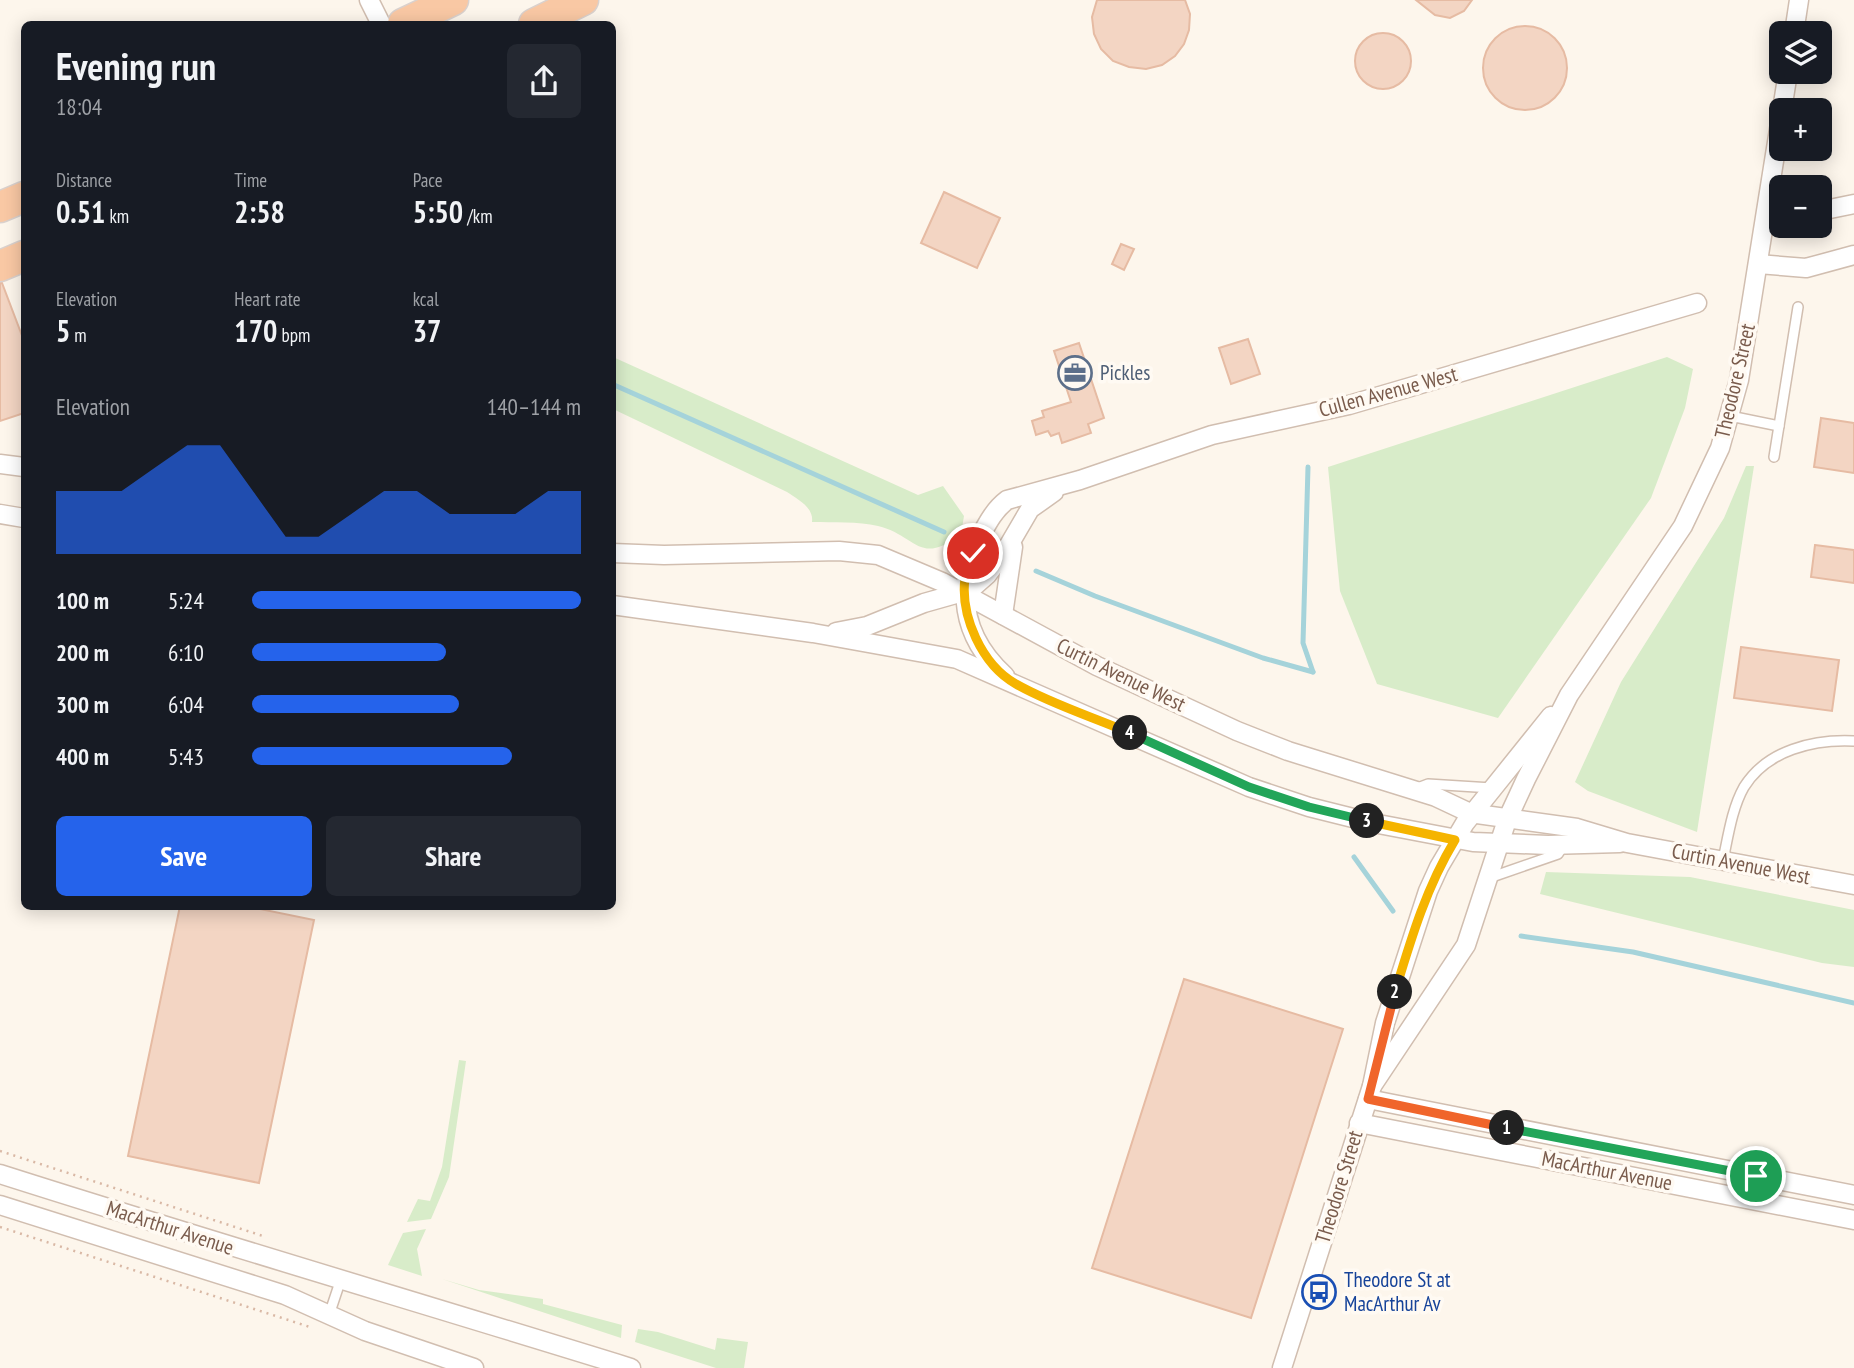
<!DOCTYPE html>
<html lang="en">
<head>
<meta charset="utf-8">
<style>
	body { margin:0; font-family:"PT Sans Narrow",sans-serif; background:#242831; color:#f1f3f6; height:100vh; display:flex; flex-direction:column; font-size:26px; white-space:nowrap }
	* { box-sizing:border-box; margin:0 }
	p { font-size:23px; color:#9ea1a6 }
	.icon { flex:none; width:38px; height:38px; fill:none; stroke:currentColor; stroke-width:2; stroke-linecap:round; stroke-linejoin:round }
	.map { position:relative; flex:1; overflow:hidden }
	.drawer { position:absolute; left:21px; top:21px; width:595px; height:889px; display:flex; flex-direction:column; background:#171b24; border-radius:10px; box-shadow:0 4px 18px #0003 }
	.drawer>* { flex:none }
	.buttons { position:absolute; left:1769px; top:21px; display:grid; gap:14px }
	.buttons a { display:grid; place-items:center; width:63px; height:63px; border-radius:10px; background:#171b24; box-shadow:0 4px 18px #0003; font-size:35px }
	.pin { position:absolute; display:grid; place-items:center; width:60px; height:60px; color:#fff; margin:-30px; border:4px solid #fff; border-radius:50%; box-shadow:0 2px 7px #0007 }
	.km { position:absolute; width:35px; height:35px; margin:-18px; border-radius:50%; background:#222; color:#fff; font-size:19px; line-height:35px; text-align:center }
	.round { display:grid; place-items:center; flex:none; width:74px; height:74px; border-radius:10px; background:#242831 }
	.headline { display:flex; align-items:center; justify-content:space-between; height:119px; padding:0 35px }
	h1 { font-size:38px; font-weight:700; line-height:52px }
	.stats { display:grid; grid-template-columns:repeat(3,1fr); gap:10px; height:119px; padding:7px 35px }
	.stats div { display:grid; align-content:center }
	.stats b { font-size:30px; font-weight:700 }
	.stats small { font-size:19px; font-weight:400 }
	.stats p { font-size:19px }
	.chart { height:196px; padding:14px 35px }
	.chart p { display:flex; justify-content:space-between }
	.chart svg { width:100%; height:126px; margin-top:7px; fill:#2563eb; opacity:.7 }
	.action { display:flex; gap:14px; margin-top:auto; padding:14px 35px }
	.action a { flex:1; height:80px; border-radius:10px; background:#2563eb; color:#fff; font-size:28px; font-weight:700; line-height:80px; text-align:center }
	.action a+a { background:#242831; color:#f1f3f6 }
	ul { padding:0 35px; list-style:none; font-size:23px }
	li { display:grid; grid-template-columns:112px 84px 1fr; align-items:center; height:52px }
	li i { height:18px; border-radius:9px; background:#2563eb }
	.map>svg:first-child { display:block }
	.green { fill:#d8ecc9 }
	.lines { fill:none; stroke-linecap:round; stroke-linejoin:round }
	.stream { stroke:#a5d3da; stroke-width:5 }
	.building { fill:#f3d5c3; stroke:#e6bba3; stroke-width:2 }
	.service-casing { stroke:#d1beb0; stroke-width:12 }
	.minor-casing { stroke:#d1beb0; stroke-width:21 }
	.trunk-casing { stroke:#dad1cd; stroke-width:33 }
	.path { stroke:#d9b8a5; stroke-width:2.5; stroke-dasharray:2 5; stroke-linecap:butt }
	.service { stroke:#fff; stroke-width:9 }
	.minor { stroke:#fff; stroke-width:18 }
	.trunk { stroke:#f9c8a4; stroke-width:30 }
	.split-1-casing { stroke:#fff; stroke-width:14 }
	.split-2-casing { stroke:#fff; stroke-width:14 }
	.split-3-casing { stroke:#fff; stroke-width:14 }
	.split-4-casing { stroke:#fff; stroke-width:14 }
	.split-5-casing { stroke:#fff; stroke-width:14 }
	.split-1 { stroke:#22a559; stroke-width:9 }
	.split-2 { stroke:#f0652b; stroke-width:9 }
	.split-3 { stroke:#f5b400; stroke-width:9 }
	.split-4 { stroke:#22a559; stroke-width:9 }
	.split-5 { stroke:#f5b400; stroke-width:9 }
	.labels { text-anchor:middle; stroke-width:7; stroke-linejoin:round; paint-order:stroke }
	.service-label { font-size:21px; fill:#4e5e75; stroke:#fffaf3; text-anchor:start }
	.street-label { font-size:21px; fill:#7a5c4d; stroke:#fffaf3 }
	.transit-label { font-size:21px; fill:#164399; stroke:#fffaf3; text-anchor:start }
</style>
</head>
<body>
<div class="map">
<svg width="1854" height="1368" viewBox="0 0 1854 1368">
	<rect width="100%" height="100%" fill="#fdf6ec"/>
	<!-- green -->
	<g class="green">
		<path d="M613,357L918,495L943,486L964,516L961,534C919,567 916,535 878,526C858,521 833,523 812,522C814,507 797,499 787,492L613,409Z"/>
		<path d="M1667,357L1693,369L1685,408L1651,498L1498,718L1377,684L1340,591L1328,467Z"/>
		<path d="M1746,466H1754L1697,832L1588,791L1575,782L1621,682L1724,518Z"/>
		<path d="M1546,872L1690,877L1854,910V967L1822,963L1540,894Z"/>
		<path d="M459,1060L466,1061L449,1177L431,1219L407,1222L418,1199L430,1201L442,1167Z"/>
		<path d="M426,1229L417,1249L422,1276L388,1265L403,1233Z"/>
		<path d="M442,1279L479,1290L543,1299V1304L622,1325L621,1338Z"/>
		<path d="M638,1329L658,1332L715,1350L717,1338L748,1342L744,1368H716L635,1342Z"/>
	</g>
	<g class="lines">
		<!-- stream -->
		<g class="stream">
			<path d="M612,384L944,532"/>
			<path d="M1308,467L1303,643L1313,672"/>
			<path d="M1036,571L1095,596L1263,658L1313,672"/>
			<path d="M1354,857L1393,911"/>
			<path d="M1521,936L1633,952L1854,1003"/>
		</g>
	</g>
	<!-- building -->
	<g class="building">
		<path d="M1097,0H1185L1190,14L1189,30L1184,44L1175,56L1162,65L1146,69L1129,67L1113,61L1101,49L1094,34L1092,17Z"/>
		<path d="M1416,0H1472L1464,11L1450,18L1435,15Z"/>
		<circle cx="1525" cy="68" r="42"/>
		<circle cx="1383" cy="61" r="28"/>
		<path d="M944,192L1000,218L977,268L921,243Z"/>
		<path d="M1121,244L1134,249L1124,270L1112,264Z"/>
		<path d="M0,283H2L24,341V413L0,421Z"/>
		<path d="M1248,339L1260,374L1231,384L1219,348Z"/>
		<path d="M1079,343L1104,418L1088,424L1091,433L1062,443L1059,433L1051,436L1048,431L1036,435L1032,421L1044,417L1042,411L1071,402L1054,351Z"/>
		<path d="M1821,418L1854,423V473L1814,467Z"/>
		<path d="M1815,545L1854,550V583L1811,577Z"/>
		<path d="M1741,647L1839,660L1832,711L1734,698Z"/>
		<path d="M180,906H246L314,920L259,1183L128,1156Z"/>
		<path d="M1184,979L1343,1029L1251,1318L1092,1268Z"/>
	</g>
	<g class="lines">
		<!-- service casing -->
		<g class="service-casing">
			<g id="service">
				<path d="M1730,416L1779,426"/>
				<path d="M1774,457L1798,307"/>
				<path d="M1415,789L1428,784L1492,788"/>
				<path d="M1723,860C1728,837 1732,808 1744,787C1767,750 1814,739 1854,741"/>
				<path d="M1489,878L1558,854L1564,845"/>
				<path d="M329,1315L341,1279"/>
			</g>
		</g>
		<!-- minor casing -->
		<g class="minor-casing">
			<g id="minor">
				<path d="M369,0L381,24"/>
				<path d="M1794,33L1799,0"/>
				<path d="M1782,110L1788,72"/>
				<path d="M1820,211L1854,204"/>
				<path d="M1758,264L1806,268L1854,255"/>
				<path d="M0,464L24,467"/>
				<path d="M0,514L24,518"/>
				<path d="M612,553L664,555L839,551L878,555L942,582L1097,666L1237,731L1288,751L1436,797L1470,813L1577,828L1627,843L1854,885"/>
				<path d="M612,605L813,633L957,659L1249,787L1309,807L1373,823L1473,842L1548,845L1620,843"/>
				<path d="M1003,615L1013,547"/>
				<path d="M836,632L867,626L924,603L970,590L987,575L1006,550L1030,509L1054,492"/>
				<path d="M1005,676C961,636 955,587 981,535C988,522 995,509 1007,500L1080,480L1212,435L1349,405L1697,303"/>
				<path d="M1372,1086L1466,945L1507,820L1526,779L1569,695L1683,526L1720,448L1739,380L1782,111"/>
				<path d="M1368,1099L1854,1195"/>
				<path d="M1359,1123L1854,1220"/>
				<path d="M0,1174C210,1241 421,1303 631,1368"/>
				<path d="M0,1205L285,1295L365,1331L474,1368"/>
				<path d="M1282,1368L1372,1086L1385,1023L1428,891L1439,867L1465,823L1551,716"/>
			</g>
		</g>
		<!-- trunk casing -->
		<g class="trunk-casing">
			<g id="trunk">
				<path d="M403,24L453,0"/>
				<path d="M534,24L583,0"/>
				<path d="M0,207L24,197"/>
				<path d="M0,266L24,256"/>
			</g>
		</g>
		<!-- path -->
		<g class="path">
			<path d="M0,1151L263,1236"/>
			<path d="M0,1227L313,1328"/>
		</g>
		<!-- service -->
		<use href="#service" class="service"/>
		<!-- minor -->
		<use href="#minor" class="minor"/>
		<!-- trunk -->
		<use href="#trunk" class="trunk"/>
	</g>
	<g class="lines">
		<!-- split-1 casing -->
		<g class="split-1-casing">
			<path id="split-1" d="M1507,1128L1756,1176"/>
		</g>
		<!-- split-2 casing -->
		<g class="split-2-casing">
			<path id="split-2" d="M1395,992L1368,1099L1507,1128"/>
		</g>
		<!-- split-3 casing -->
		<g class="split-3-casing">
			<path id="split-3" d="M1367,821L1455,840C1426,888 1411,939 1395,992"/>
		</g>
		<!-- split-4 casing -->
		<g class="split-4-casing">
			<path id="split-4" d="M1130,733L1249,787L1309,807L1367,821"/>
		</g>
		<!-- split-5 casing -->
		<g class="split-5-casing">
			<path id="split-5" d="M973,553C970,561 966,569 965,578C960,616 982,665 1016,684C1051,704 1093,717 1130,733"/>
		</g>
		<!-- split-1 -->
		<use href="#split-1" class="split-1"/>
		<!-- split-2 -->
		<use href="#split-2" class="split-2"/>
		<!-- split-3 -->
		<use href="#split-3" class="split-3"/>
		<!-- split-4 -->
		<use href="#split-4" class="split-4"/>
		<!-- split-5 -->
		<use href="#split-5" class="split-5"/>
	</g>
	<!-- icons -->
	<defs>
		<g id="office-ring" transform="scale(1.75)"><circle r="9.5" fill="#fffaf3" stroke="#5c6f8a" stroke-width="1.5"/><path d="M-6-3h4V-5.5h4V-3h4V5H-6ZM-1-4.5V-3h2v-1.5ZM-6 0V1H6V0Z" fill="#5c6f8a"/></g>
		<g id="bus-ring" transform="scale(1.75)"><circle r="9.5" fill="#fffaf3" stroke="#1a4fb4" stroke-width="1.5"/><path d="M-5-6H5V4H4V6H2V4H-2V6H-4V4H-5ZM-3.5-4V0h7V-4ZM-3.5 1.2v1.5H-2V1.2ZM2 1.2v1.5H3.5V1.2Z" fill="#1a4fb4"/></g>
	</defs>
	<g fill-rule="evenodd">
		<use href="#office-ring" x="1075" y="373"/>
		<use href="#bus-ring" x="1319" y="1292"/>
	</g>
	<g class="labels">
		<!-- service labels -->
		<g class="service-label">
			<text x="1100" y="380">Pickles</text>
		</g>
		<!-- street labels -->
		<g class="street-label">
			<text transform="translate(1735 381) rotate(-77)" y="7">Theodore Street</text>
			<text transform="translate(1388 392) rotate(-15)" y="7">Cullen Avenue West</text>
			<text transform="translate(1121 675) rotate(26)" y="7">Curtin Avenue West</text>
			<text transform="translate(1741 864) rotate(11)" y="7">Curtin Avenue West</text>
			<text transform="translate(1607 1171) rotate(11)" y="7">MacArthur Avenue</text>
			<text transform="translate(1339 1187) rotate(-73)" y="7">Theodore Street</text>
			<text transform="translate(170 1228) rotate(18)" y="7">MacArthur Avenue</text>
		</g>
		<!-- transit labels -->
		<g class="transit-label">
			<text x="1344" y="1287">Theodore St at<tspan x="1344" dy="24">MacArthur Av</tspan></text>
		</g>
	</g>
</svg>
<div class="buttons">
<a><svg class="icon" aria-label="layers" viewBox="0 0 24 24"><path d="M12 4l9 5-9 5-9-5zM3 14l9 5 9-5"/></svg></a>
<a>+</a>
<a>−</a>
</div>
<div class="pin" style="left:1756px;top:1176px;background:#1e9e55"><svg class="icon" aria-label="arrive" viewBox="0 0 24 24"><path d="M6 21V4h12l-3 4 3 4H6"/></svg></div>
<div class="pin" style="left:973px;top:553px;background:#d93025"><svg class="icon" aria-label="check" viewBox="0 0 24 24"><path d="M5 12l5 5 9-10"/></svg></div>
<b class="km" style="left:1507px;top:1128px">1</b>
<b class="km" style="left:1395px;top:992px">2</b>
<b class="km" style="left:1367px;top:821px">3</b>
<b class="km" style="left:1130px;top:733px">4</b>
<section class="drawer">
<div class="headline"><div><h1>Evening run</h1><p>18:04</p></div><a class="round"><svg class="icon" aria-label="share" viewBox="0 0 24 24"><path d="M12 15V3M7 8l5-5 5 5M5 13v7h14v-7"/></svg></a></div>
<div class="stats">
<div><p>Distance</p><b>0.51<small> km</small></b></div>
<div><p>Time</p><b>2:58</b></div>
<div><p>Pace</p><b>5:50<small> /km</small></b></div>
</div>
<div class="stats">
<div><p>Elevation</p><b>5<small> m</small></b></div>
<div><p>Heart rate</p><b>170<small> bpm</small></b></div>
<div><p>kcal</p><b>37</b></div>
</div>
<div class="chart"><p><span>Elevation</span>140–144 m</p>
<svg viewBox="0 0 160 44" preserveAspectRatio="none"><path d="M0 44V22L10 22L20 22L30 14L40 6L50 6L60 22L70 38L80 38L90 30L100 22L110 22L120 30L130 30L140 30L150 22L160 22V44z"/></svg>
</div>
<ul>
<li><b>100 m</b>5:24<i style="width:100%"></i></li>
<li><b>200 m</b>6:10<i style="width:59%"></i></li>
<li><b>300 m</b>6:04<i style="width:63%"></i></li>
<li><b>400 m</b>5:43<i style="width:79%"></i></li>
</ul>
<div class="action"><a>Save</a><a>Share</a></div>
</section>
</div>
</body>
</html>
